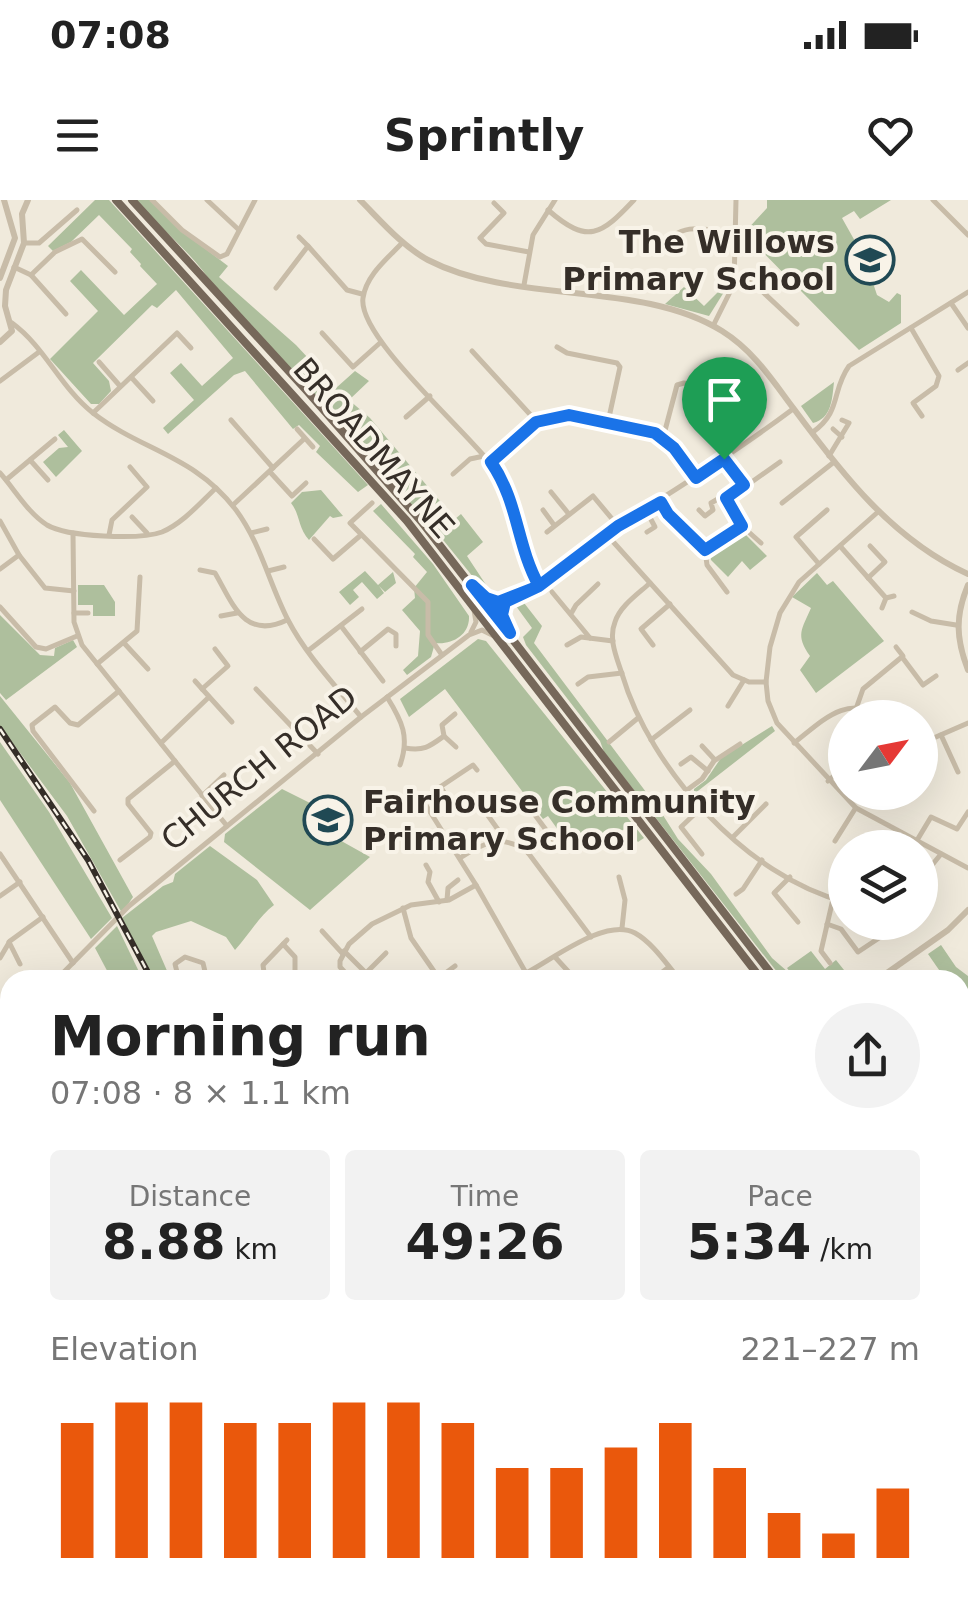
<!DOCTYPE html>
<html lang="en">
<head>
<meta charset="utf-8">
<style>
	body { margin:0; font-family:"DejaVu Sans",sans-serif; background:#f2f2f2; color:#222; height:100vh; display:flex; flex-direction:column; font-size:38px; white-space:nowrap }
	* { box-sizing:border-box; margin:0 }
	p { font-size:32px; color:#767676 }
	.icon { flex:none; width:55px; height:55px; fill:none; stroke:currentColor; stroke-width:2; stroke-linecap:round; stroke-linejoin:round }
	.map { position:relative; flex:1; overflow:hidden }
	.drawer { position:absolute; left:0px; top:770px; width:970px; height:642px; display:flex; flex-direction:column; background:#fff; border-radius:30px 30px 0 0; box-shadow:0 10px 40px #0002 }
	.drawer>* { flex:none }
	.needle { width:65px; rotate:58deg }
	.tools { position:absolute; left:828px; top:500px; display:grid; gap:20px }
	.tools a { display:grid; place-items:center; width:110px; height:110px; border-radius:50%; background:#fff; box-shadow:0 10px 40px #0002; font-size:50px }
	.pin { position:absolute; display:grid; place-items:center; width:85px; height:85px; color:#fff; margin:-102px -42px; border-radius:50% 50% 50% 0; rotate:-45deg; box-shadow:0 0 10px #0007 }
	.pin .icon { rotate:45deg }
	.round { display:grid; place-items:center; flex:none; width:105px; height:105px; border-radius:52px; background:#f2f2f2 }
	.head { display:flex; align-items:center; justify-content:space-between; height:170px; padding:0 50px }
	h1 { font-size:55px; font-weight:700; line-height:75px }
	.stats { display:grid; grid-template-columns:repeat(3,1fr); gap:15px; height:170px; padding:10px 50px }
	.stats div { display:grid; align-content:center; border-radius:10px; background:#f2f2f2; text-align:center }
	.stats b { font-size:50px; font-weight:700 }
	.stats small { font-size:28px; font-weight:400 }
	.stats p { font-size:28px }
	.chart { height:280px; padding:20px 50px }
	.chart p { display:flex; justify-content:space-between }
	.chart svg { width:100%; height:180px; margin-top:10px; stroke:#ea580c; stroke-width:6 }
	.status { display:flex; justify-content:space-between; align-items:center; height:70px; padding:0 50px; background:#fff; direction:ltr }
	.status svg { height:28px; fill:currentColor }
	header { display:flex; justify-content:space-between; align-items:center; height:130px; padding:0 50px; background:#fff; font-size:45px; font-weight:700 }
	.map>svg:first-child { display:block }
	.green { fill:#aebf9d }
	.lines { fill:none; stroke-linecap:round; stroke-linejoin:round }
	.minor { stroke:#c8bca8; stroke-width:5 }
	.tertiary { stroke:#c8bca8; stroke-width:6 }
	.secondary { stroke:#9b8b7a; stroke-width:6 }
	.primary { stroke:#76685a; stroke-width:8 }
	.rail-casing { stroke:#352e28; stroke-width:6 }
	.rail { stroke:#f8f3e8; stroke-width:2.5; stroke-dasharray:8; stroke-linecap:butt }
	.route-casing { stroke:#fff; stroke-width:20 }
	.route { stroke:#1a73e8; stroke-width:12 }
	.labels { text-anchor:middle; stroke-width:8; stroke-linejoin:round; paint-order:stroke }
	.poi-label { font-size:32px; font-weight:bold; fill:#352e28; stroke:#f8f3e8; text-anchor:end }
	.street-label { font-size:32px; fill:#352e28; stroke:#f8f3e8 }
</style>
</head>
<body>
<div class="status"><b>07:08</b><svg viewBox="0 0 49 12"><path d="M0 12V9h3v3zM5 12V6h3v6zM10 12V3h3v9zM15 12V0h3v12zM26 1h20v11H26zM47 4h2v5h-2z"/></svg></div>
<header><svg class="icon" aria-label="menu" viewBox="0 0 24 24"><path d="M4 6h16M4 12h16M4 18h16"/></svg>Sprintly<svg class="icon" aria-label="heart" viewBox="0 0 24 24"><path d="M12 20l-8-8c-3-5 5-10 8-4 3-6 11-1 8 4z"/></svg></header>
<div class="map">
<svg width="968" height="1411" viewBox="0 0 968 1411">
	<rect width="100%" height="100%" fill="#f0eadc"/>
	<!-- green -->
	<g class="green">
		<path d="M95,0H109L368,285L358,292L316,252L320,246L299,225L293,229L245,171L234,175L168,234L163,228L194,200L170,173L181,163L202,186L233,158L176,90L157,108L152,105L93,163L109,181L111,191L99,204H91L50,159L98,111L70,81L81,70L124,115L157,84L140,66L141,64L130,52L132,49L99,15L71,42L53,51L48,46Z"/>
		<path d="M134,0H151L182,31L228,66L219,77L296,145L336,188L355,171L369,181L349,200L370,218L455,319L461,314L483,342L467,356L496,400L486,393L444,341L215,88C194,54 162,30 134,0Z"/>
		<path d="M767,0H891L860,19L854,11L842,18L865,59L880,50L887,67L874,86L877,95L889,102L897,93L901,95V123L859,150L744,33L767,8Z"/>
		<path d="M732,78L728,93L724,92L709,116L665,104L684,87L704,106Z"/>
		<path d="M834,182C832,199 832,218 813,223L801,206Z"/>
		<path d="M64,230L82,251L56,277L43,262L59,248L68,247L58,235Z"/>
		<path d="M321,290L343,316L333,318L330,316L309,340C298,328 300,314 291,303L302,292Z"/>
		<path d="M381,304L433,364L469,416C470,435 452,445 435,443L431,457L407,475L403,470L418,456L420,431L402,410L415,398L414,388L427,372L413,357L415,354L373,311Z"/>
		<path d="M741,330L767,356L750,370L742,361L728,377L711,360L710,353Z"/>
		<path d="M365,371L378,385L393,372L396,383L385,392L379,386L384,393L377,399L362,382L353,390L359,397L350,405L339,392Z"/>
		<path d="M817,373L827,385L833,381L884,441L816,493L800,470L810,456C795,435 802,429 811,408L792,397Z"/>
		<path d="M78,385H104L115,402V416H93V405H78Z"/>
		<path d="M521,399L542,426L534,443L661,612L678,639L711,674L772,758L788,772L781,777L604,552L600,541L526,445L523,437L532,428L513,402Z"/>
		<path d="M0,415L40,455L54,456L55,448L73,440L77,447L6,500L0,493Z"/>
		<path d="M478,439L486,441L644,638L638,642L626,629L571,648L548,616L543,619L445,489L409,517L400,499Z"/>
		<path d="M0,496L70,583L133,697L122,713L67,616L0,526Z"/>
		<path d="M772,526L775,531L694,594V589L706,580L721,558Z"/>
		<path d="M0,542L49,612L112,718L91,739L0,600Z"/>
		<path d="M282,589L316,606L322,596L350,612L336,638L370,657L310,710L224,642L225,634Z"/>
		<path d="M210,646L257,680L274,705C259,716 249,735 235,750L226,737L191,721L156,732L152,736L171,780H154L122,718L163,686L173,682L175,674Z"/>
		<path d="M117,726L143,780H112L95,748Z"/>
		<path d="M941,745L956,767L968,776V802L963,805L960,800V780H946L928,754Z"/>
		<path d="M811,751L825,769L836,760L852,780H796L787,768Z"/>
		<path d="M0,957L10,965V1034L0,1043Z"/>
		<path d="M960,1109L968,1125V1207L960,1210Z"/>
		<path d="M968,1332V1411H769L763,1403L960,1402V1335Z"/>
	</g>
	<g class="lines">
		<!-- minor -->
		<g class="minor">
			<path d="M152,0L182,30L220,57L227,54L255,0"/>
			<path d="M207,0L239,30"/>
			<path d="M933,0L968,35"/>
			<path d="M494,3L504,13L480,38L486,44L529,52"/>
			<path d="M548,10C588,45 601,35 634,0"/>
			<path d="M299,37L308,46"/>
			<path d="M403,42C388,58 366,75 363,98C357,138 473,236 499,274C519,309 519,350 539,386"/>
			<path d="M24,43H39L77,10"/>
			<path d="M663,48C680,19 708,30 735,34"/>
			<path d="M14,67L31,75L66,114"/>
			<path d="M31,75L55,52L82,39L115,72"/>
			<path d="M735,76L750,80L797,124"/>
			<path d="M524,85L533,35L555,0"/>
			<path d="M276,88L308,46L347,90L362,94"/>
			<path d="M951,103L968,128"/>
			<path d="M12,123C45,147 60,187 93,213C142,251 194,255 236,310C261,344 269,383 288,420C306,455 336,486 361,517"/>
			<path d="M713,126L734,84L736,0"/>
			<path d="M911,128L939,176L936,186L913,203L922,216"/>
			<path d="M322,133L353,167L381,142"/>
			<path d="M557,147L567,153L617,163L620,167L608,222"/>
			<path d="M472,151L537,222"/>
			<path d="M99,162L120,186"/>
			<path d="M958,170L968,163"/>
			<path d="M131,177L153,201"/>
			<path d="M0,181L39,152"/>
			<path d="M93,213L177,133L191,148"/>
			<path d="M406,217L430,196"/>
			<path d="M231,220L273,268"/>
			<path d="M297,229L313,247"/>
			<path d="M833,229L842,237"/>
			<path d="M813,232C842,211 831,191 849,166L968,92"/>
			<path d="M663,238L677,185L684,183L706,187"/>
			<path d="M829,256L849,223L842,220"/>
			<path d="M724,259L746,286L780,262"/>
			<path d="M30,260L48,280"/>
			<path d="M491,262L537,222L569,215L655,233L674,248L697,277"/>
			<path d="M270,272L292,296L306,283"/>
			<path d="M0,273C15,290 28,313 47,325C67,337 140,340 162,332C183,323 200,303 216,288"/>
			<path d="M453,274L470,259L484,256"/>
			<path d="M6,280L55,239"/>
			<path d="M551,292L568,313"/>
			<path d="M726,298L743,285"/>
			<path d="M661,301L672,317L705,350"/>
			<path d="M372,303L350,323L428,402V435L442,455"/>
			<path d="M782,303L834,262"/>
			<path d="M233,305L304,239"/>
			<path d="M543,310L554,325"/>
			<path d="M699,310L705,316L713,310L711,303L723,296L741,322L742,326L705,350"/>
			<path d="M879,311L799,382L780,413L770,447L766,482L768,501L777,523L856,608L968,668"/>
			<path d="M647,312L655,327L647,332"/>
			<path d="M132,317L147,333"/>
			<path d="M0,321L19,355"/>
			<path d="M742,326L761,343"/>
			<path d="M547,332L593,296L618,326"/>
			<path d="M73,333L74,422L82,445L227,626"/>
			<path d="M251,333L267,329"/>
			<path d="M109,335L112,320L147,287L130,267"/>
			<path d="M607,335L733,475L749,482H766"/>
			<path d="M314,339L333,359L361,335"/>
			<path d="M840,346L886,398"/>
			<path d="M705,350L707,365L727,392"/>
			<path d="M819,364L796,337L827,310"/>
			<path d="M0,369L19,355L45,388L74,391"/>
			<path d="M200,370L215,373C232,402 244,441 287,420"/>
			<path d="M268,371L284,367"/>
			<path d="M868,378L885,362L870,346"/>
			<path d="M650,383C638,394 620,406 615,422C608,439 617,458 622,474C650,569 747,677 845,702"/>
			<path d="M552,392L590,438"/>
			<path d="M510,398C552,380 581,349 619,325C679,288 737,251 793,209"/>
			<path d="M0,407L36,447L46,449L77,436"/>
			<path d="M882,408L886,398L894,396"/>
			<path d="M572,412L576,405L598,384"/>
			<path d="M912,412L931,421L956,425"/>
			<path d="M74,413H88"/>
			<path d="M221,416L237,413"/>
			<path d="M341,426L383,481"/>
			<path d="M471,432L476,422L474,410"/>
			<path d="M124,443L148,469"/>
			<path d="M567,445L581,437L613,441"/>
			<path d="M653,445L641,429L670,404"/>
			<path d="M309,450L362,409"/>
			<path d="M360,452L388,429L396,434V446"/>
			<path d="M902,457L923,485L936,476"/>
			<path d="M97,464L137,431L140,377"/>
			<path d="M195,481L232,522"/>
			<path d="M578,484L588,477L622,473"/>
			<path d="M202,489L228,466L215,449"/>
			<path d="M256,489L318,554"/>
			<path d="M387,497C402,521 410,537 400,565"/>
			<path d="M728,506L744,480"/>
			<path d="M857,506L863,489L903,456L896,447"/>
			<path d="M941,535L958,572"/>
			<path d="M444,536L456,547"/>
			<path d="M651,540L690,510"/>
			<path d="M920,540H929L968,523"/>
			<path d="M609,542L638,518"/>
			<path d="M161,543L209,497"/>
			<path d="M794,543C821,522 848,492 882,518"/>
			<path d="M702,546L715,560"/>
			<path d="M405,548C424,551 429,547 444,536L442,525L455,514"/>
			<path d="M681,564L691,557L708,571"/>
			<path d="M477,570L473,565L422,599L476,685L530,780"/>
			<path d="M828,581L845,566"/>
			<path d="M687,590L702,579L714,561L740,544"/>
			<path d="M202,596L224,575"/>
			<path d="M438,599L445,594L442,589"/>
			<path d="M701,608L681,627L702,654"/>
			<path d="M469,610L479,603L499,631L500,640"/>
			<path d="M94,611L33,531L32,525L55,507L70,523L78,525L119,491"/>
			<path d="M532,611L558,646"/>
			<path d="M733,637L766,604"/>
			<path d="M835,641L855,609"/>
			<path d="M916,642L931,617L957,629L968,612"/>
			<path d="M528,653L551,636"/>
			<path d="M0,654L73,763"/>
			<path d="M460,658C483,643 500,634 526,650L591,737"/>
			<path d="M120,660L150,637L151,633L128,604V599L175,561"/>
			<path d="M426,665L430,672L428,682L439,702"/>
			<path d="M619,677L625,700L622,728"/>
			<path d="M790,677L774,693L798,722"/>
			<path d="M920,680L941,654"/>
			<path d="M736,694L743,689L762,660"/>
			<path d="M0,696L20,682"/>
			<path d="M447,700L448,688L458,680"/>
			<path d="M403,708L411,738L440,780"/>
			<path d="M827,724L841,729L858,752L885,734"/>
			<path d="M322,731L343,754"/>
			<path d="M9,742L20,764"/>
			<path d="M283,744L295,757V780"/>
			<path d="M344,751L366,773L386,753"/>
			<path d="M555,757L576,780"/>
			<path d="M0,758L10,741L43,717"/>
			<path d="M830,763L821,751L833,699"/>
			<path d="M526,773C553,759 606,717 635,733C653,743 667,765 680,780"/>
			<path d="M439,778L455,766"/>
			<path d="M56,780L129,706L361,517L469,435L482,430L494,436"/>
			<path d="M179,780L175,764L185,757L203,763L207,780"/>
			<path d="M265,780L263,765L287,740"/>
			<path d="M352,780L340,767V761L349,744L372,724L411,705L449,700L476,685"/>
			<path d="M458,780L461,779"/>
			<path d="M652,780L669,767"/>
			<path d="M960,823L968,818"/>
			<path d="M0,839L10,828"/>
			<path d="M960,900L968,896"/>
			<path d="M0,1097L10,1087"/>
			<path d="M0,1185L10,1175"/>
			<path d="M960,1219L968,1215"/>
			<path d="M0,1244L10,1255"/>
			<path d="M0,1276L10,1267"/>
			<path d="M0,1368L10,1361"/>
			<path d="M0,1399L5,1411"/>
			<path d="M84,1402L87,1411"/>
			<path d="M177,1402L178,1411"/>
			<path d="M386,1402L388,1411"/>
			<path d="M478,1402L484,1411"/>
			<path d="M563,1402L568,1411"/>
			<path d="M613,1402L618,1411"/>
			<path d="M347,1406L350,1402"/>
			<path d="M458,1411L469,1402"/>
			<path d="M589,1411L604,1402"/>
			<path d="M673,1411L685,1402"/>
		</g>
		<!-- tertiary -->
		<g class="tertiary">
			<path d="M360,0C381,21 402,46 428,60C515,105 640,80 722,131C754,151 772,180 794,209C842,274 893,340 968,374"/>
			<path d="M0,78L15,38L4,0"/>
			<path d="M0,142L12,131L5,106L6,90L24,43L22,14L28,0"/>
			<path d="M968,385C955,416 956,439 968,470"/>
			<path d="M477,389L492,401L509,399"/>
			<path d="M508,429L502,411L508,400"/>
			<path d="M877,780L948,730L968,710"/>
			<path d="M0,1114L10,1124"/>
			<path d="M217,1402L218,1411"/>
		</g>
		<!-- secondary -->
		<path class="secondary" d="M256,1411L272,1402"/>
		<!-- primary -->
		<g class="primary">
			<path d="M116,0L407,321L762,780"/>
			<path d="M132,0L307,191L421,321L776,780"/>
			<path d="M960,1021L968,1027"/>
			<path d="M960,1076L968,1071"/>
			<path d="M960,1093L968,1107"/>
		</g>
		<!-- rail casing -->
		<g class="rail-casing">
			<g id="rail">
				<path d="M0,529L88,660L152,780"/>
				<path d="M299,1402L300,1411"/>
			</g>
		</g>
		<!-- rail -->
		<use href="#rail" class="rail"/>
	</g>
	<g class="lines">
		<!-- route casing -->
		<g class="route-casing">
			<path id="route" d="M724,259L696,278L674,248L655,233L569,215L536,222L491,262C519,303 516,344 539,386L498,402L486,398L472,385L510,433L502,415L505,402L539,386L618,326L661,302L668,314L705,350L742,326L726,298L744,285L724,259"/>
		</g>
		<!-- route -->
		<use href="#route" class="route"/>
	</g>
	<!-- icons -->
	<defs>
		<g id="school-ring" transform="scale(2.5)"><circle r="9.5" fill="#f8f3e8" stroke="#204954" stroke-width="1.5"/><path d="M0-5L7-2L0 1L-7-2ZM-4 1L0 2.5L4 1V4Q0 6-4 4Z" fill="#204954"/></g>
	</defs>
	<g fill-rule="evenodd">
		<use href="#school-ring" x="870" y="60"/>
		<use href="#school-ring" x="328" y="620"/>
	</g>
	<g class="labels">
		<!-- poi labels -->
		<g class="poi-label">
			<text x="835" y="53">The Willows<tspan x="835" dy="37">Primary School</tspan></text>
			<text x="363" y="613" text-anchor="start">Fairhouse Community<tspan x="363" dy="37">Primary School</tspan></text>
		</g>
		<!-- street labels -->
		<g class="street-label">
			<text transform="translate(374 248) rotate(49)" y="11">BROADMAYNE</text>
			<text transform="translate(259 568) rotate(-39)" y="11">CHURCH ROAD</text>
		</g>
	</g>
</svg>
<div class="tools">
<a><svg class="needle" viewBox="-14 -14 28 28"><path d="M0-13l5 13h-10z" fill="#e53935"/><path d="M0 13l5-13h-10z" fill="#767676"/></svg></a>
<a><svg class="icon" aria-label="layers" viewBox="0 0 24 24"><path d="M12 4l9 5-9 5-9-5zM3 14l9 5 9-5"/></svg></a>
</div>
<div class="pin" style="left:724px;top:259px;background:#1e9e55"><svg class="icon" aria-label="arrive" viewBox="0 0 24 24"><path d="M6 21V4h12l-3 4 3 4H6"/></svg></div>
<section class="drawer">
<div class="head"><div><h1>Morning run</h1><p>07:08 · 8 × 1.1 km</p></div><a class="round"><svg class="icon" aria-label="share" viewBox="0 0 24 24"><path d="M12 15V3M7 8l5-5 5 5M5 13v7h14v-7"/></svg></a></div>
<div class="stats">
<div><p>Distance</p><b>8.88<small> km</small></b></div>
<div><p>Time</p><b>49:26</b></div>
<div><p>Pace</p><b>5:34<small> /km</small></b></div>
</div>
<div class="chart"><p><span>Elevation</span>221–227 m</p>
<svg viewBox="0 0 160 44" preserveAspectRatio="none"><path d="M5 44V11M15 44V6M25 44V6M35 44V11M45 44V11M55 44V6M65 44V6M75 44V11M85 44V22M95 44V22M105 44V17M115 44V11M125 44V22M135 44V33M145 44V38M155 44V27"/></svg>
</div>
</section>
</div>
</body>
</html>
